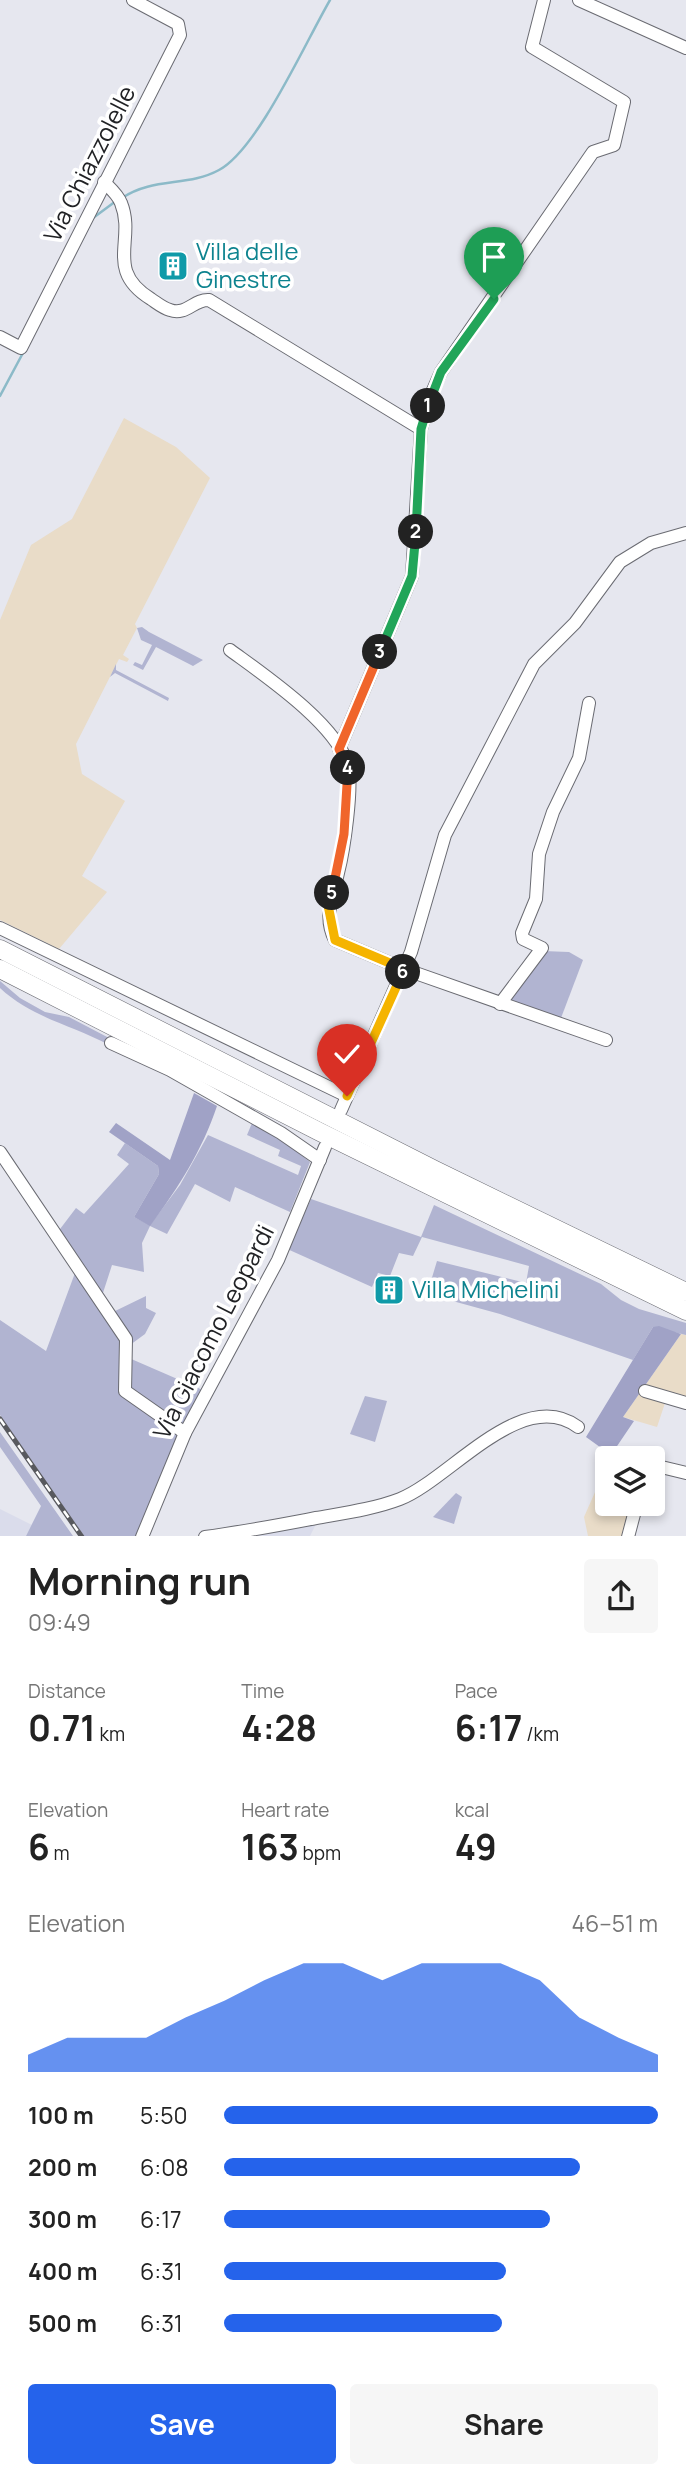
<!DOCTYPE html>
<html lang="en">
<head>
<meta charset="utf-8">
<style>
	body { margin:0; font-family:Manrope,sans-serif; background:#f6f6f6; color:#222; height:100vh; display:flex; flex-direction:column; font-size:26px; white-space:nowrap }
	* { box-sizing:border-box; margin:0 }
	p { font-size:23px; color:#767676 }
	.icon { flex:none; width:38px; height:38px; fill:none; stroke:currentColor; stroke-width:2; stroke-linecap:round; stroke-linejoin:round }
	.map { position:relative; height:1536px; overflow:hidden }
	.side { display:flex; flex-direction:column; background:#fff; flex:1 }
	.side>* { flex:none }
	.buttons { position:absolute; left:595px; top:1446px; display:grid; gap:14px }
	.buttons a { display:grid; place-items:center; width:70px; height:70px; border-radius:7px; background:#fff; box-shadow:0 4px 10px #0003; font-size:35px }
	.pin { position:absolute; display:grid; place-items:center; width:60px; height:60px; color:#fff; margin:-72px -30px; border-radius:50% 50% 50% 0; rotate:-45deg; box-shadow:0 0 7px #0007 }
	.pin .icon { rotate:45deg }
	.km { position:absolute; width:35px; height:35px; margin:-18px; border-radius:50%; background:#222; color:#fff; font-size:19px; line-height:35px; text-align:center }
	.round { display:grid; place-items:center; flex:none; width:74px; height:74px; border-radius:7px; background:#f6f6f6 }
	.overview { display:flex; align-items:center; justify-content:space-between; height:119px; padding:0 28px }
	h1 { font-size:38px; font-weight:700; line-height:52px }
	.metrics { display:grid; grid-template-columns:repeat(3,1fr); gap:10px; height:119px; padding:7px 28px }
	.metrics div { display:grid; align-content:center }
	.metrics b { font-size:35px; font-weight:700 }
	.metrics small { font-size:19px; font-weight:400 }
	.metrics p { font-size:19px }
	.chart { height:196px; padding:14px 28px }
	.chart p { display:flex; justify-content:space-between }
	.chart svg { width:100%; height:126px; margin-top:7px; fill:#2563eb; opacity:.7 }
	.action { display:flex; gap:14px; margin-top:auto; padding:14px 28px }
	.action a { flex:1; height:80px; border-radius:7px; background:#2563eb; color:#fff; font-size:28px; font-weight:700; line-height:80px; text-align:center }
	.action a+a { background:#f6f6f6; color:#222 }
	ul { padding:0 28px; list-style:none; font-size:23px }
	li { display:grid; grid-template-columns:112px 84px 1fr; align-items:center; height:52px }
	li i { height:18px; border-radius:9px; background:#2563eb }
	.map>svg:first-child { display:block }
	.built { fill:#dadceb }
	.industrial { fill:#e9dcc8 }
	.green { fill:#b1b4d1 }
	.forest { fill:#a0a2c6 }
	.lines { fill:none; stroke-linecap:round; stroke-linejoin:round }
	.stream { stroke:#8cbac8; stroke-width:2.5 }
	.minor-casing { stroke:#6a6b72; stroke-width:14 }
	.highway-casing { stroke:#6a6b72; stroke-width:19 }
	.minor { stroke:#fff; stroke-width:12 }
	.highway { stroke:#fff; stroke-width:18 }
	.rail-casing { stroke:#58595e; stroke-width:5 }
	.rail { stroke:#fff; stroke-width:2.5; stroke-dasharray:8; stroke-linecap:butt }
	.split-1-casing { stroke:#fff; stroke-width:14 }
	.split-2-casing { stroke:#fff; stroke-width:14 }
	.split-3-casing { stroke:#fff; stroke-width:14 }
	.split-4-casing { stroke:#fff; stroke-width:14 }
	.split-5-casing { stroke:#fff; stroke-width:14 }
	.split-6-casing { stroke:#fff; stroke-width:14 }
	.split-7-casing { stroke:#fff; stroke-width:14 }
	.split-1 { stroke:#22a559; stroke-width:9 }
	.split-2 { stroke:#22a559; stroke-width:9 }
	.split-3 { stroke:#22a559; stroke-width:9 }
	.split-4 { stroke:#f0652b; stroke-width:9 }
	.split-5 { stroke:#f0652b; stroke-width:9 }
	.split-6 { stroke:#f5b400; stroke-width:9 }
	.split-7 { stroke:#f5b400; stroke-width:9 }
	.labels { text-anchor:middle; stroke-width:7; stroke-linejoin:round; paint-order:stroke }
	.street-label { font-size:24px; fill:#212225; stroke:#fff }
	.culture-label { font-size:24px; fill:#0d838f; stroke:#fff; text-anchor:start }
</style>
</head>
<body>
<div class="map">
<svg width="686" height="1537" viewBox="0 0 686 1537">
	<rect width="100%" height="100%" fill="#e6e7ef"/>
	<!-- built -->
	<g class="built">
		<path d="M0,1509L32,1525L26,1536H0Z"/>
		<path d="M317,1522L310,1536L224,1537Z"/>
	</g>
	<!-- industrial -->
	<g class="industrial">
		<path d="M124,418L176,447L210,478L135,624L137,628L123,655L129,659L127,662L119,659L76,744L82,774L125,801L82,876L107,892L59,949L0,920V620L31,545L72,519Z"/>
		<path d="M681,1334L686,1335V1399L668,1394L657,1427L623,1417Z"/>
		<path d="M607,1465V1503H634L626,1536H588L584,1517Z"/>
	</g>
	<!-- green -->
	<g class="green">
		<path d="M142,627L149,632L203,660L193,666L156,647L143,670L133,665L135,662L142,665L152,645L141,640L137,628Z"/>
		<path d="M116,664V670L169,698L168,701L115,673L110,677Z"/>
		<path d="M543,951L569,952L583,960L561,1018L510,1002L509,997Z"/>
		<path d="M0,981L20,998L45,1012L69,1017L111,1039L109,1045C72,1025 32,1018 0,988Z"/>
		<path d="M252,1123L281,1139L310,1162L290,1212L235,1187L230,1202L195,1184L167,1234L150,1226L142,1243L144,1272L112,1265L101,1299L57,1233L76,1208L84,1214L129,1164L117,1155L125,1143L158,1166L159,1174L134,1217L150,1225L180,1185L208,1135L298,1175L301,1166L278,1156L280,1150L247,1135Z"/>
		<path d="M311,1199L421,1237L434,1205L601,1284L621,1300L639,1309L686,1323V1335L653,1327L633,1360L500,1314L427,1294L437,1261L526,1283L529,1266L422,1237L413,1256L399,1253L390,1276L378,1273L372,1287L285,1248L290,1245Z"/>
		<path d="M75,1273L123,1339L120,1390L182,1434L140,1536H84L0,1415V1320L46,1351Z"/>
		<path d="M146,1296V1308L156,1313L145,1334L130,1345L111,1313Z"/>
		<path d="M129,1358L205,1391L185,1428L127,1385Z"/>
		<path d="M365,1396L387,1401L375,1442L350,1434Z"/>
		<path d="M0,1432L73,1536H26L41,1506L0,1447Z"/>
		<path d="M456,1493L462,1497L454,1524L433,1517Z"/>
	</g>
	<!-- forest -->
	<g class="forest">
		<path d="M194,1093L217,1106C202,1151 178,1188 150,1226L134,1217L159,1174L158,1166L109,1132L116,1123L170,1160Z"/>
		<path d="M659,1326L681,1334L623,1417L634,1421L611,1455L586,1437L653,1327Z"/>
	</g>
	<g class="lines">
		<!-- stream -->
		<g class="stream">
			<path d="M122,198C153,177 188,187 219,170C258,149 305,43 330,0"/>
			<path d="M93,218L116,201"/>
			<path d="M0,396L24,351"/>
		</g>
		<!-- minor casing -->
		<g class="minor-casing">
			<g id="minor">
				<path d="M579,0L686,48"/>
				<path d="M104,182C110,188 118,195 121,203C136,240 104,270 151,299C157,303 163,308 170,310C186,316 194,299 209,300L421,429"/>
				<path d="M0,337L21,348L180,35L178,24L133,0"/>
				<path d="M230,650C264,675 338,725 348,766C353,787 344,850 338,873C333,896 323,917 335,940L404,969L606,1040"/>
				<path d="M339,749L412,576L421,429L430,397L441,372L593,152L614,145L624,102L532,47L544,0"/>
				<path d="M0,928L347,1096"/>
				<path d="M500,1004L542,948L523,939L522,933L536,899L539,854L553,812L579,758L589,703"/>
				<path d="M111,1043L170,1070L281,1133L320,1160"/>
				<path d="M341,1110L411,952L445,835L534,664L575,623L620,562L651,543L686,533"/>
				<path d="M0,1152L126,1339L125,1391L185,1433"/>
				<path d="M645,1391L686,1403"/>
				<path d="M617,1455L627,1458"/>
				<path d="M653,1465L686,1473"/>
				<path d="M142,1537L185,1433L278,1260L325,1147"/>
				<path d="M205,1537C243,1532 279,1525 316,1518C344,1513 374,1509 400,1499C449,1480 522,1385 578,1427"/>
				<path d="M628,1537L637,1503"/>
			</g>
		</g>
		<!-- highway casing -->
		<g class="highway-casing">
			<g id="highway">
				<path d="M0,949L435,1170L686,1292"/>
				<path d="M0,969L320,1132L686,1311"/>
			</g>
		</g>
		<!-- minor -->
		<use href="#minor" class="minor"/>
		<!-- highway -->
		<use href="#highway" class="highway"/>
		<!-- rail casing -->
		<g class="rail-casing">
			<path id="rail" d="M0,1419L82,1537"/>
		</g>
		<!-- rail -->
		<use href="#rail" class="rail"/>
	</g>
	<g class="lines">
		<!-- split-1 casing -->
		<g class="split-1-casing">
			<path id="split-1" d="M428,406L441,372L494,299"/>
		</g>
		<!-- split-2 casing -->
		<g class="split-2-casing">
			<path id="split-2" d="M416,532L421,429L428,406"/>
		</g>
		<!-- split-3 casing -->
		<g class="split-3-casing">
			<path id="split-3" d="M380,652L412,576L416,532"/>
		</g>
		<!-- split-4 casing -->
		<g class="split-4-casing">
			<path id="split-4" d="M348,768L339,749L380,652"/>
		</g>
		<!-- split-5 casing -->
		<g class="split-5-casing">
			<path id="split-5" d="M332,893L344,834L348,768"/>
		</g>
		<!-- split-6 casing -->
		<g class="split-6-casing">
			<path id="split-6" d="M332,893L328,905L335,940L404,969L403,972"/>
		</g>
		<!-- split-7 casing -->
		<g class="split-7-casing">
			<path id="split-7" d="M347,1096L403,972"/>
		</g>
		<!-- split-1 -->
		<use href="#split-1" class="split-1"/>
		<!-- split-2 -->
		<use href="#split-2" class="split-2"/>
		<!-- split-3 -->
		<use href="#split-3" class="split-3"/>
		<!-- split-4 -->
		<use href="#split-4" class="split-4"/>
		<!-- split-5 -->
		<use href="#split-5" class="split-5"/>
		<!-- split-6 -->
		<use href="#split-6" class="split-6"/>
		<!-- split-7 -->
		<use href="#split-7" class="split-7"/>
	</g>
	<!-- icons -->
	<defs>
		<g id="building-square" transform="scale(1.575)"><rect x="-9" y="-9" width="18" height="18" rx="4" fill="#0f9aa8" stroke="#fff"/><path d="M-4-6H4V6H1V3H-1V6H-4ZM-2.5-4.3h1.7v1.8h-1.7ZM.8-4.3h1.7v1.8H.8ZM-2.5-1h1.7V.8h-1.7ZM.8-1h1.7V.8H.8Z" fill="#fff"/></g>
	</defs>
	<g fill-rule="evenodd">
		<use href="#building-square" x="173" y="266"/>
		<use href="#building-square" x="389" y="1290"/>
	</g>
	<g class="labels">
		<!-- street labels -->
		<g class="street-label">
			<text transform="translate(90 164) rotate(-63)" y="8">Via Chiazzolelle</text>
			<text transform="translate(214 1332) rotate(-63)" y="8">Via Giacomo Leopardi</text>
		</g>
		<!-- culture labels -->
		<g class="culture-label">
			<text x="196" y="260">Villa delle<tspan x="196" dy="28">Ginestre</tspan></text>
			<text x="412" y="1298">Villa Michelini</text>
		</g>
	</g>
</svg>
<div class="buttons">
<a><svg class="icon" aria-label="layers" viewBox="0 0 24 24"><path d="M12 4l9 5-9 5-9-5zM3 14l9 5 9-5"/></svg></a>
</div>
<div class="pin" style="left:494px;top:299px;background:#1e9e55"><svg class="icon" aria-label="arrive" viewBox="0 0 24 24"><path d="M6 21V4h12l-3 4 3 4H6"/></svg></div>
<div class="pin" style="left:347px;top:1096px;background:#d93025"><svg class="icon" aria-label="check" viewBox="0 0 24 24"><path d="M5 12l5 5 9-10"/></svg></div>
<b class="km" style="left:428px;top:406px">1</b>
<b class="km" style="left:416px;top:532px">2</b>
<b class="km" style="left:380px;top:652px">3</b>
<b class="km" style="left:348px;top:768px">4</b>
<b class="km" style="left:332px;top:893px">5</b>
<b class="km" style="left:403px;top:972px">6</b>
</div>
<section class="side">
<div class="overview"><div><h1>Morning run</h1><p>09:49</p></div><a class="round"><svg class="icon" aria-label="share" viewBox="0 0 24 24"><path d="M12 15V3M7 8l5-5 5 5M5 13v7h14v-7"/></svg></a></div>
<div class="metrics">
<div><p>Distance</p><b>0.71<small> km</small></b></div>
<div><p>Time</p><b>4:28</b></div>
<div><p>Pace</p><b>6:17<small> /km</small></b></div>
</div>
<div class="metrics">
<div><p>Elevation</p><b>6<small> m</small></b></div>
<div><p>Heart rate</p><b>163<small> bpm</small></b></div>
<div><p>kcal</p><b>49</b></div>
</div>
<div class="chart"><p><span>Elevation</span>46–51 m</p>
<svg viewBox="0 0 160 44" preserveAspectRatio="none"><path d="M0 44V38L10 32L20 32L30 32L40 25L50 19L60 12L70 6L80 6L90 12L100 6L110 6L120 6L130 12L140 25L150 32L160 38V44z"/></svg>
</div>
<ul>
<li><b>100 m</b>5:50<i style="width:100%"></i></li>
<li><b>200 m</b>6:08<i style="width:82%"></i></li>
<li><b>300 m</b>6:17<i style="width:75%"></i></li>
<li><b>400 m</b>6:31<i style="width:65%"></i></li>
<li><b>500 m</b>6:31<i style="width:64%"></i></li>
</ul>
<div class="action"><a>Save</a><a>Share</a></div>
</section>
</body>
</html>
